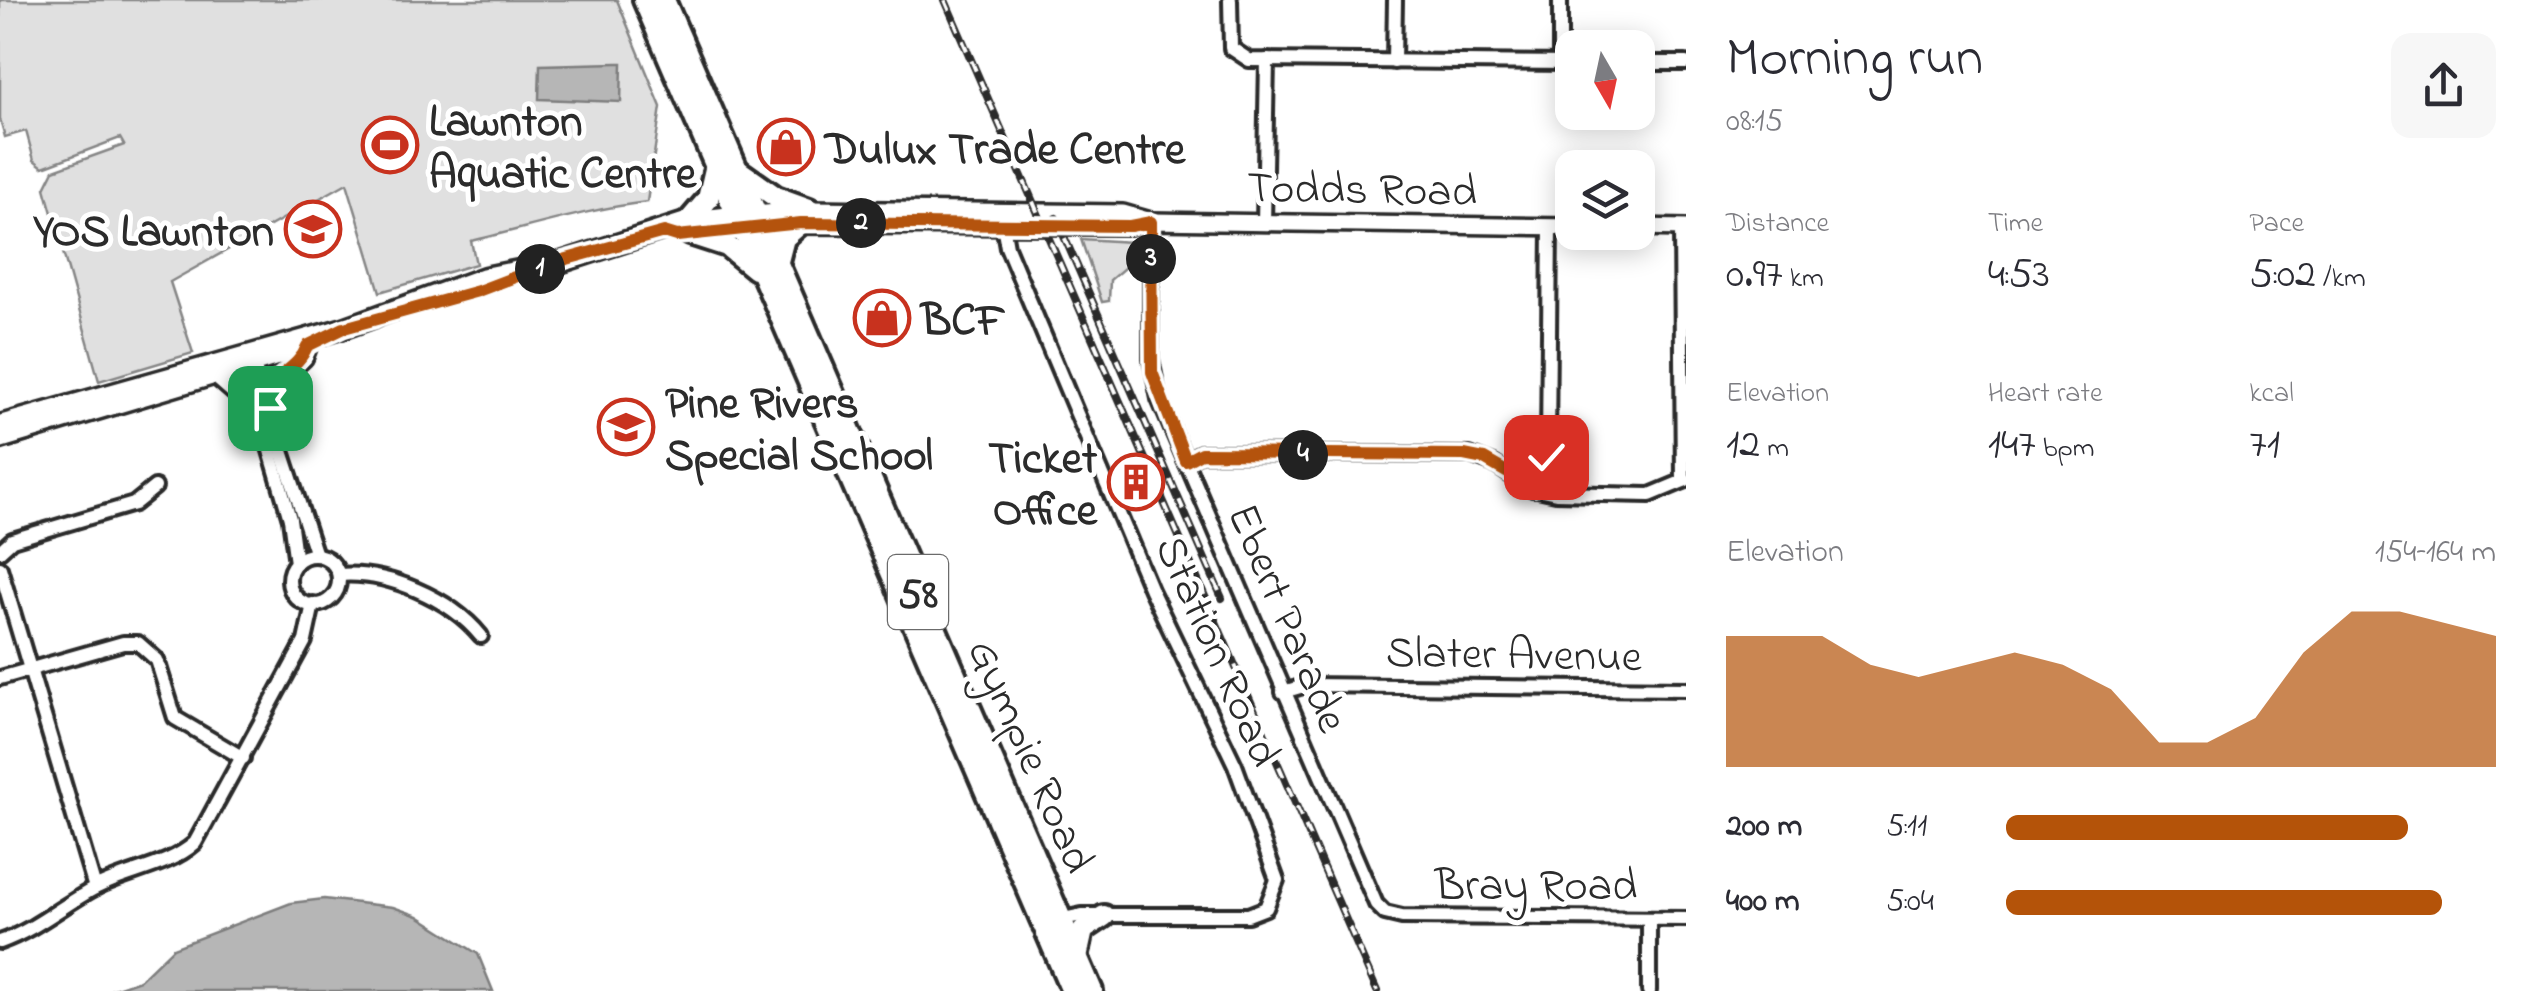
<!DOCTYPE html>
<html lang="en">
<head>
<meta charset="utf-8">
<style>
	body { margin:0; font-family:"Indie Flower",sans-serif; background:#f7f7f7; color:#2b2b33; height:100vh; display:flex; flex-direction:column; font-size:38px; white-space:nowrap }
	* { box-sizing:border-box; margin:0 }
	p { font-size:32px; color:#7c7c81 }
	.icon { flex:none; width:55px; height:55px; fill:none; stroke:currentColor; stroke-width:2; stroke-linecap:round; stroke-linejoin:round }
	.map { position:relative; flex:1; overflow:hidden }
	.details { display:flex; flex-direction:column; background:#fff; width:850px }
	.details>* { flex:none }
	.needle { width:65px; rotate:171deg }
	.tools { position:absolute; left:1555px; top:30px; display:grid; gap:20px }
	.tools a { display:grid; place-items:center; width:100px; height:100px; border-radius:20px; background:#fff; box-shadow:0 5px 25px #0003; font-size:50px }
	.pin { position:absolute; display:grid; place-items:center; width:85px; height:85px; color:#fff; margin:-42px; border-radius:20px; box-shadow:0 5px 15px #0006 }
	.km { position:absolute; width:50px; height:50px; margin:-25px; border-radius:50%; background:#222; color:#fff; font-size:28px; line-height:50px; text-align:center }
	.round { display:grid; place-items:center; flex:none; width:105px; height:105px; border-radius:20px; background:#f7f7f7 }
	.summary { display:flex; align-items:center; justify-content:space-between; height:170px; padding:0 40px }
	h1 { font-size:55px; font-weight:600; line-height:75px }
	.stats { display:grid; grid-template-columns:repeat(3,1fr); gap:15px; height:170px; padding:10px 40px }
	.stats div { display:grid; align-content:center }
	.stats b { font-size:42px; font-weight:600 }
	.stats small { font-size:28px; font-weight:400 }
	.stats p { font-size:28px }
	.chart { height:280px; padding:20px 40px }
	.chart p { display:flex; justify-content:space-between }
	.chart svg { width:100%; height:180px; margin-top:10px; fill:#b45309; opacity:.7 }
	ul { padding:0 40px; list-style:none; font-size:32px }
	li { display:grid; grid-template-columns:160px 120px 1fr; align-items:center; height:75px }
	li i { height:25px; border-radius:12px; background:#b45309 }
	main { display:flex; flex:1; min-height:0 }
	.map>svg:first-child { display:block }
	.green { fill:#e0e0e0; stroke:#868686; stroke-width:2.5 }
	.water { fill:#b6b6b6; stroke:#7e7e7e; stroke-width:2.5 }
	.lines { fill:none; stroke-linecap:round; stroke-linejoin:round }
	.minor-casing { stroke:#2b2b2b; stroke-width:20 }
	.tertiary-casing { stroke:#2b2b2b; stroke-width:22 }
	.secondary-casing { stroke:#2b2b2b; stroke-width:25 }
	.trunk-casing { stroke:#2b2b2b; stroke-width:28 }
	.minor { stroke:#fff; stroke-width:12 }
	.tertiary { stroke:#fff; stroke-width:15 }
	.secondary { stroke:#fff; stroke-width:18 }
	.trunk { stroke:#fff; stroke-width:20 }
	.rail-casing { stroke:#2b2b2b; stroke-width:8 }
	.rail { stroke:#fff; stroke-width:4; stroke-dasharray:11; stroke-linecap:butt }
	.route-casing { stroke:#fff; stroke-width:20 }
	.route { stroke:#b45309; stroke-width:12 }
	.labels { text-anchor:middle; stroke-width:10; stroke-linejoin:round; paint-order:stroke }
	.shield { fill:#fff; stroke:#6b6b6b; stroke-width:2.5 }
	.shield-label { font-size:42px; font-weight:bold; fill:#2b2b2b }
	.poi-label { font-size:45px; font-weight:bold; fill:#2b2b2b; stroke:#fff; text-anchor:start }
	.street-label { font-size:45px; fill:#2b2b2b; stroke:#fff }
</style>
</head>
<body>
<main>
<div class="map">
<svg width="1686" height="991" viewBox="0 0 1686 991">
	<rect width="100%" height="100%" fill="#fff"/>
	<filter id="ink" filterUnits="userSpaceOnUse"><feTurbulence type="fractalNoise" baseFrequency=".01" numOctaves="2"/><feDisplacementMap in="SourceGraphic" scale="20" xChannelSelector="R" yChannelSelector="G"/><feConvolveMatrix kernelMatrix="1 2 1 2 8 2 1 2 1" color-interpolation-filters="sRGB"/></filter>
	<g filter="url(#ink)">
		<!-- green -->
		<g class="green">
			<path d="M0,0H617L661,107L647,202C587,209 531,227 471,241L476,264L380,292L347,183L170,282L193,353L99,381L45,188L54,170L124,145L120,138L43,167L34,160L26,131L5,137L0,119Z"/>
			<path d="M1081,239L1131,242V262L1110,280L1109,301L1102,302Z"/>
		</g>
		<!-- water -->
		<g class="water">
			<path d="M617,63H622L621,102L539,99L540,65Z"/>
			<path d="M324,899L393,907L418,916L478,954L493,991H108L140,980L173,948L291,903Z"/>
		</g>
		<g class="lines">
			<!-- minor casing -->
			<g class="minor-casing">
				<g id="minor">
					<path d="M1230,0L1231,48L1249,60L1572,63"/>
					<path d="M1394,62L1395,0"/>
					<path d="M1560,63V0"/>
					<path d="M1638,63H1686"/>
					<path d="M1002,219L1007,247L1151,590L1235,765L1277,880L1266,908L1248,915H1082L1058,920"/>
					<path d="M1151,221V359L1159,399L1376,904L1385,913L1402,917L1686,919"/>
					<path d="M1264,223L1267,60"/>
					<path d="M1681,228L1683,481"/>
					<path d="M243,358L290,519L296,563"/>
					<path d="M252,359L316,555"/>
					<path d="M1185,461L1201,453L1470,455L1494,464L1528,487L1556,493L1650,495L1686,480"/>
					<path d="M1533,489L1548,445L1550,226"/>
					<path d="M0,551L12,540L134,504L155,487"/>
					<circle cx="314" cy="580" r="25"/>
					<path d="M0,568L95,888"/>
					<path d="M339,575C387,571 450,598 481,636"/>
					<path d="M0,678L123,643H138L157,660L175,718L243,758"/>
					<path d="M1283,692L1307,685L1686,689"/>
					<path d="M0,942C35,930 63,905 95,888C127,871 168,867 195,843L305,641L313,604"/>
					<path d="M1649,991V919"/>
				</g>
			</g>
			<!-- tertiary casing -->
			<g class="tertiary-casing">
				<g id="tertiary">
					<path d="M756,214L809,209L1123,213L1151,221"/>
					<path d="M760,225L1130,226L1151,221L1572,227"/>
					<path d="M1638,227L1686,228"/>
				</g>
			</g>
			<!-- secondary casing -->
			<g class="secondary-casing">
				<g id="secondary">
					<path d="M692,234L755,226"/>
					<path d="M540,269L689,221L750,214"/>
					<path d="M217,375L256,409"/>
					<path d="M265,392L303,357L307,346"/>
					<path d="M0,425L344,328L485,277L549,264"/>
					<path d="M0,439L303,348"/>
				</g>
			</g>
			<!-- trunk casing -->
			<g class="trunk-casing">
				<g id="trunk">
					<path d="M644,0L1072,991"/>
					<path d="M664,0L1092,991"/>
					<path d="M739,171L776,197L809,209"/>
					<path d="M689,221L708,199L715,169"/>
					<path d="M690,234L727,246L755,269"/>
					<path d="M777,265L784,238L801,223"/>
					<path d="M1077,957L1083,930L1104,916"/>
				</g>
			</g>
			<!-- minor -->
			<use href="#minor" class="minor"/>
			<!-- tertiary -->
			<use href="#tertiary" class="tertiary"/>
			<!-- secondary -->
			<use href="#secondary" class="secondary"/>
			<!-- trunk -->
			<use href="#trunk" class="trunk"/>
			<!-- rail casing -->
			<g class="rail-casing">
				<g id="rail">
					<path d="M945,0L1377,991"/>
					<path d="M1056,218L1222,598"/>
				</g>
			</g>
			<!-- rail -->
			<use href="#rail" class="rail"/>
		</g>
	</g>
	<g class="lines" filter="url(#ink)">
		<!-- route casing -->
		<g class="route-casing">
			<path id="route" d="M270,408L265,392C278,374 300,366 307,346L344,328L478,291L549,264L664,232L677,236L801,223L1130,226L1151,222L1152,372L1186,461L1201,453L1464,455L1484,459L1534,488L1546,457"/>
		</g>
		<!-- route -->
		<use href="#route" class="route"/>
	</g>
	<!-- icons -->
	<defs>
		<g id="stadium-ring" transform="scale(2.875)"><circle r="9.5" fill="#fff" stroke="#c8321e" stroke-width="1.5"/><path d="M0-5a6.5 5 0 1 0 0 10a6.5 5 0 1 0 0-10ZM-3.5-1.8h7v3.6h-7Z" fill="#c8321e"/></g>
		<g id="shop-ring" transform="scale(2.875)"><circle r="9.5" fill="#fff" stroke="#c8321e" stroke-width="1.5"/><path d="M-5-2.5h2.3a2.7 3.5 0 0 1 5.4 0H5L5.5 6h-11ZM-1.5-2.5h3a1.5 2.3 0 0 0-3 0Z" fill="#c8321e"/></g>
		<g id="school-ring" transform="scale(2.875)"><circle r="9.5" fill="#fff" stroke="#c8321e" stroke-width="1.5"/><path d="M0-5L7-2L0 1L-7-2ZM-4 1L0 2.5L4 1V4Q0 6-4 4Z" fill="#c8321e"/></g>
		<g id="building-ring" transform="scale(2.875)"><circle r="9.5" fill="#fff" stroke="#c8321e" stroke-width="1.5"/><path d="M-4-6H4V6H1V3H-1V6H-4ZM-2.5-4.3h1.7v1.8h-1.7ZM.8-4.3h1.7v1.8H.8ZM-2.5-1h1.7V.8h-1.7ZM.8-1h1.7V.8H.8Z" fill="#c8321e"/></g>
	</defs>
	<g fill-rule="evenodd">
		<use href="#stadium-ring" x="390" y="145"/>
		<use href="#shop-ring" x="786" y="147"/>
		<use href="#school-ring" x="313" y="229"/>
		<use href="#shop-ring" x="882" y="318"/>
		<use href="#school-ring" x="626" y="427"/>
		<use href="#building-ring" x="1136" y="482"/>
	</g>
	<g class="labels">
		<!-- shield labels -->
		<rect class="shield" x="888" y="555" width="60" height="74" rx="8"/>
		<g class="shield-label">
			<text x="918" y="607">58</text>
		</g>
		<!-- poi labels -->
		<g class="poi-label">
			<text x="429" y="135">Lawnton<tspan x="429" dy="52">Aquatic Centre</tspan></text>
			<text x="825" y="163">Dulux Trade Centre</text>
			<text x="274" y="245" text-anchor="end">YOS Lawnton</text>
			<text x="921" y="334">BCF</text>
			<text x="665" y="417">Pine Rivers<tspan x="665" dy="52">Special School</tspan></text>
			<text x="1097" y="472" text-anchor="end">Ticket<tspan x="1097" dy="52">Office</tspan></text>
		</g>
		<!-- street labels -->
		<g class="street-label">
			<text transform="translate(1362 187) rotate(1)" y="16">Todds Road</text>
			<text transform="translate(1290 617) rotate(67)" y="16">Ebert Parade</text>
			<text transform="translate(1220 650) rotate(66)" y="16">Station Road</text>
			<text transform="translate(1514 652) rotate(1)" y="16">Slater Avenue</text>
			<text transform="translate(1033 755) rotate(66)" y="16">Gympie Road</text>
			<text x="1536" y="899">Bray Road</text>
		</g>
	</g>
</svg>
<div class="tools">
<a><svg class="needle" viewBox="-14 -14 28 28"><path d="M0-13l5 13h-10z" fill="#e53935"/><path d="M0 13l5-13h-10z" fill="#7c7c81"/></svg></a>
<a><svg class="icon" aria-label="layers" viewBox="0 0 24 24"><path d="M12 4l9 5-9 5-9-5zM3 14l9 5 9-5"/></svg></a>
</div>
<div class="pin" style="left:270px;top:408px;background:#1e9e55"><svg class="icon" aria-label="arrive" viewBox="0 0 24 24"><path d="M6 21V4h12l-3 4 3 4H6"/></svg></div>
<div class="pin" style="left:1546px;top:457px;background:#d93025"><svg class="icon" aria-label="check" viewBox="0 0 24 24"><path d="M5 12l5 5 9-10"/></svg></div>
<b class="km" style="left:540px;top:269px">1</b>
<b class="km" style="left:861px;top:223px">2</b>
<b class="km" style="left:1151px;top:259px">3</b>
<b class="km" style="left:1303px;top:455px">4</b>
</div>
<section class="details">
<div class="summary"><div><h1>Morning run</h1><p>08:15</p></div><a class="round"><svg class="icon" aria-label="share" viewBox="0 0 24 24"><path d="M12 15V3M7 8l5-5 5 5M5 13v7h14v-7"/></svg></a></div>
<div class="stats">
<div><p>Distance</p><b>0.97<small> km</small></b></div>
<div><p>Time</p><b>4:53</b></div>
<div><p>Pace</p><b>5:02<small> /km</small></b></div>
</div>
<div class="stats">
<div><p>Elevation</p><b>12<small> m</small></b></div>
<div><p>Heart rate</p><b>147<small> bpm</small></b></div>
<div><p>kcal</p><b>71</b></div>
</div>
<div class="chart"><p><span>Elevation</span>154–164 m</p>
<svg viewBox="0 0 160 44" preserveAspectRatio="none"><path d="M0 44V12L10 12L20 12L30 19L40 22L50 19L60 16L70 19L80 25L90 38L100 38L110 32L120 16L130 6L140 6L150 9L160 12V44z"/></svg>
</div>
<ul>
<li><b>200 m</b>5:11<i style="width:82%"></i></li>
<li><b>400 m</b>5:04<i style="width:89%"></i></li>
</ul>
</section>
</main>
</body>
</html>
